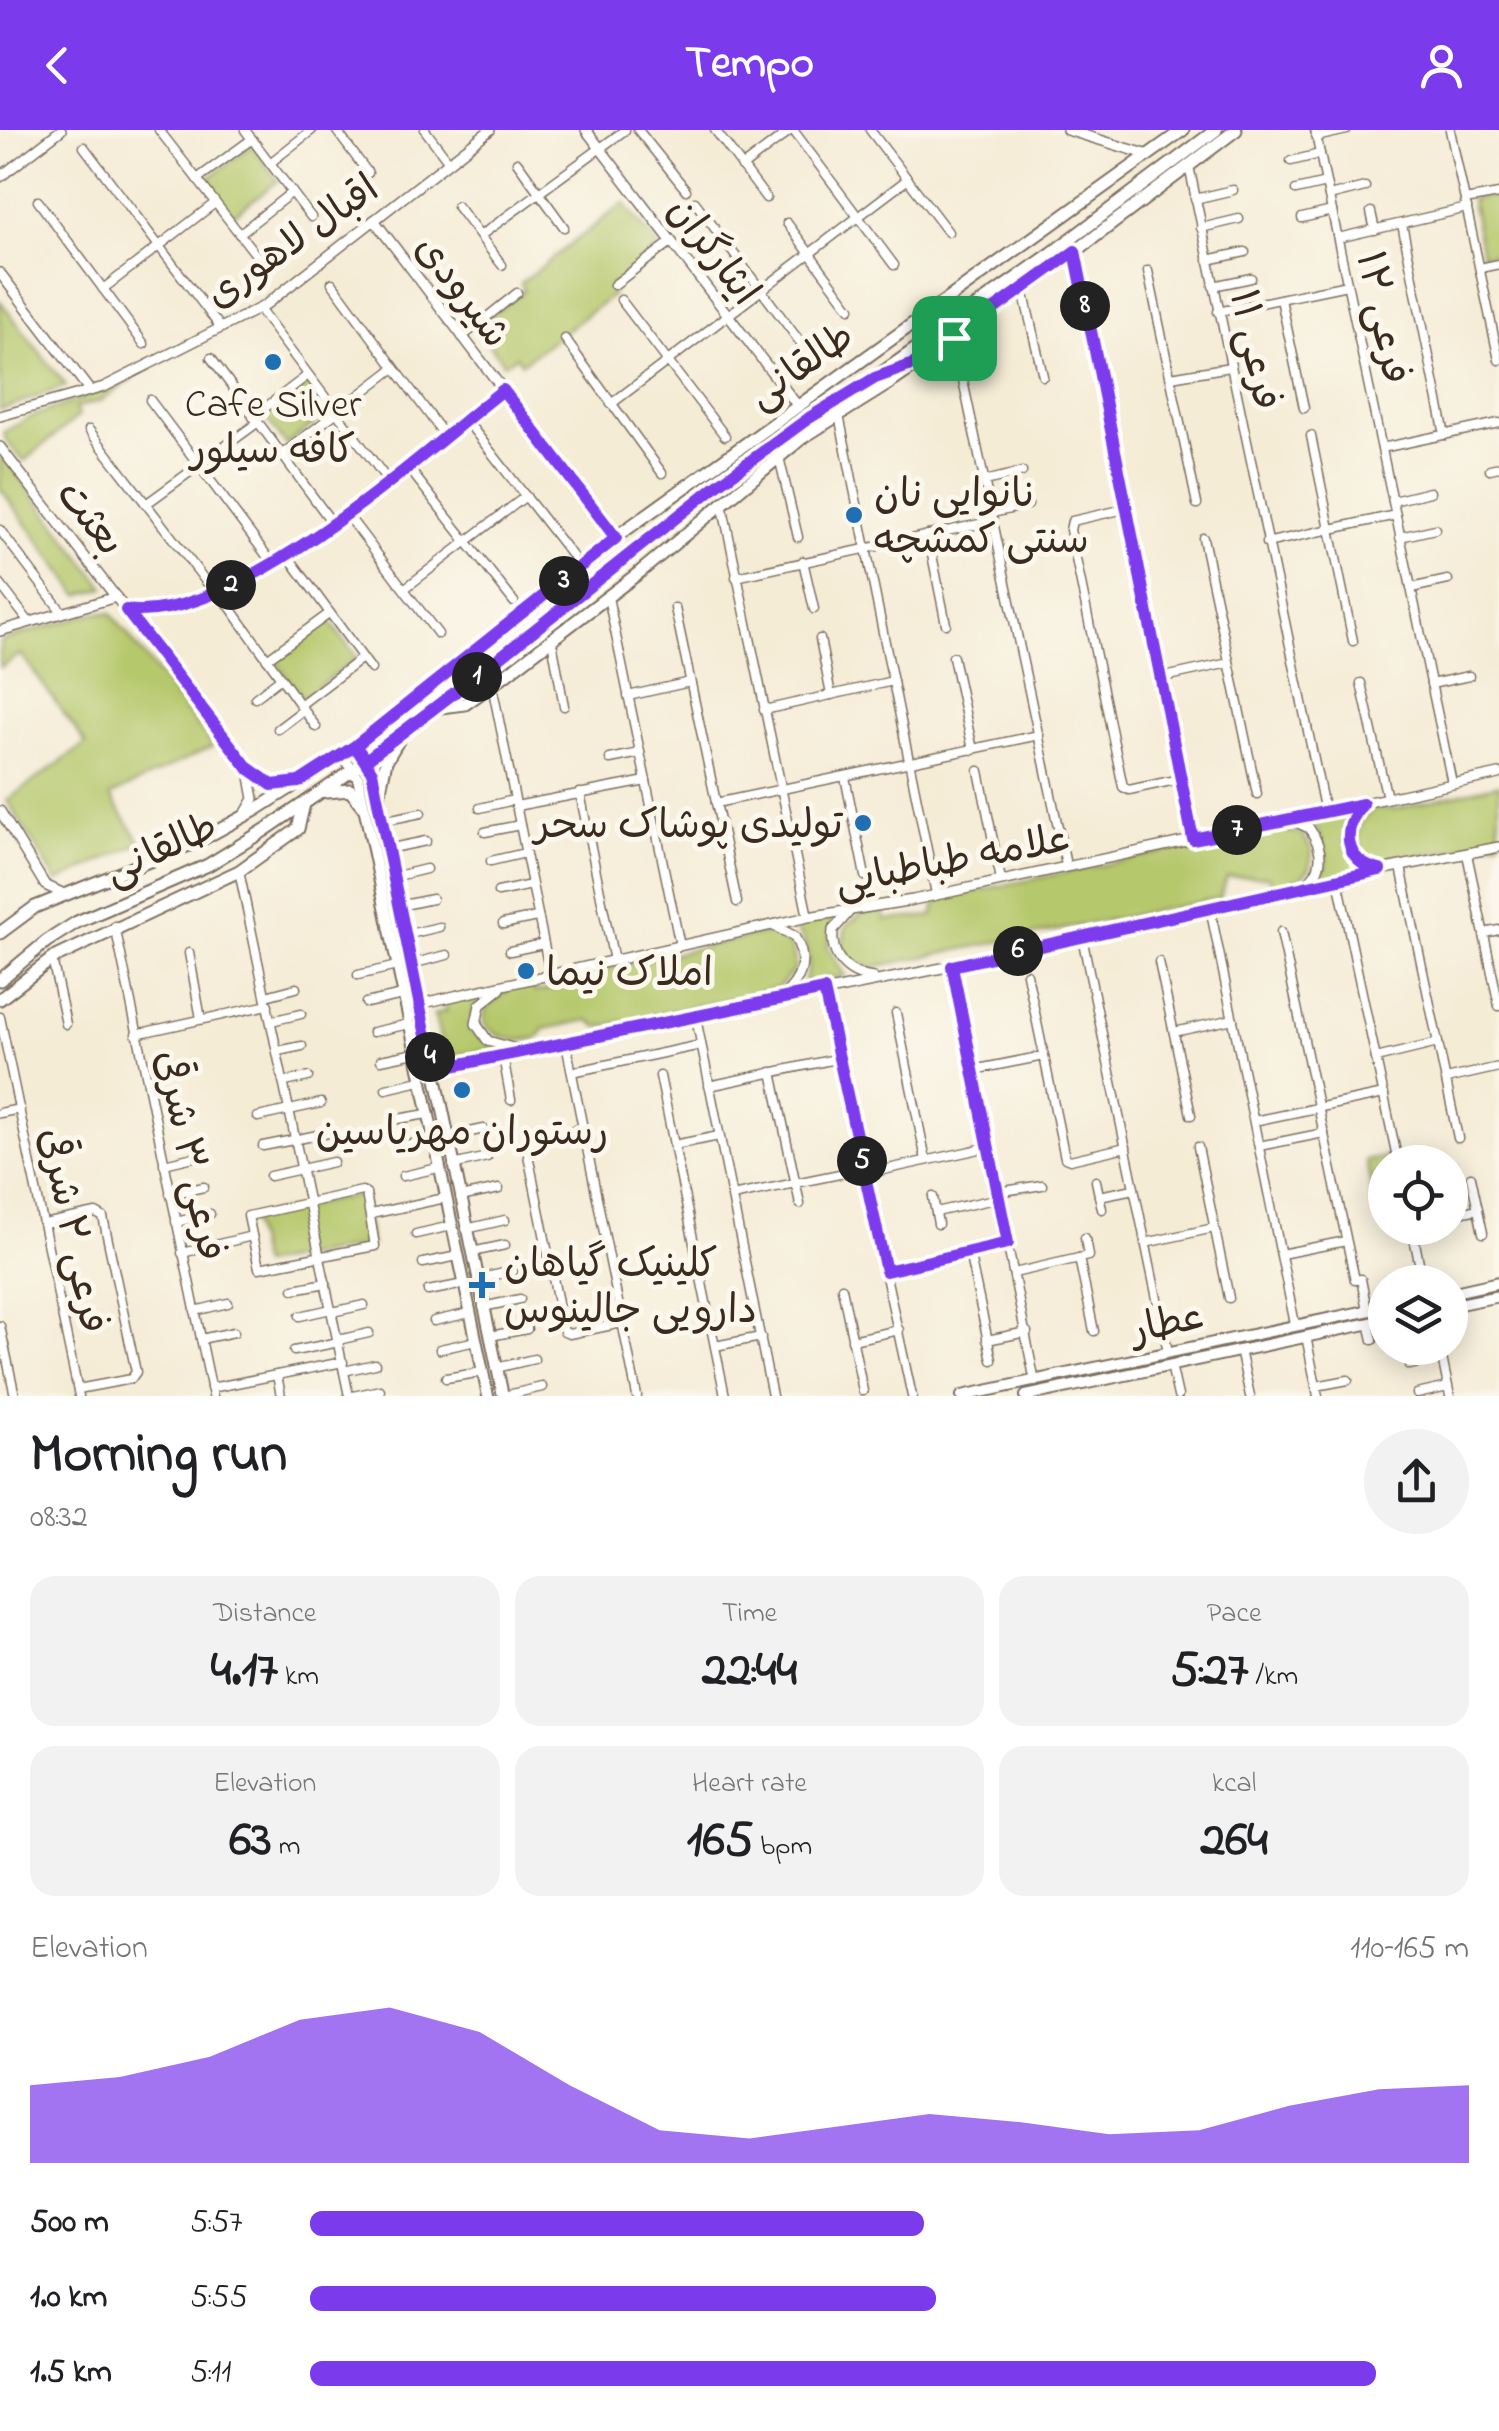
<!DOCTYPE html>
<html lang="en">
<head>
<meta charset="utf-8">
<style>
	body { margin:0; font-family:"Indie Flower","Playpen Sans Arabic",sans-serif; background:#f2f2f2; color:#202124; height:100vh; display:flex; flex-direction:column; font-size:38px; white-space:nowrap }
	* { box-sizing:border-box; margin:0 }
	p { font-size:32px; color:#757577 }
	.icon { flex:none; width:55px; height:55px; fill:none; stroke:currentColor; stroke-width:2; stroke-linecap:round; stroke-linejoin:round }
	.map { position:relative; height:1266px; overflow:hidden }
	.details { display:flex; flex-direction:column; background:#fff; flex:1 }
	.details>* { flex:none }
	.tools { position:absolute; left:1368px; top:1015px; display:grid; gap:20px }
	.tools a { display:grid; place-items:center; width:100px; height:100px; border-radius:50%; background:#fff; box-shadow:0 5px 25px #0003; font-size:50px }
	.pin { position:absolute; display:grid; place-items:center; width:85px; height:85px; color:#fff; margin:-42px; border-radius:20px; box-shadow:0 5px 15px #0006 }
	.km { position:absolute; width:50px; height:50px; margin:-25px; border-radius:50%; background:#222; color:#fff; font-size:28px; line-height:50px; text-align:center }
	.round { display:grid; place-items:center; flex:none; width:105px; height:105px; border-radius:52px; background:#f2f2f2 }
	.headline { display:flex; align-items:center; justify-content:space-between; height:170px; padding:0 30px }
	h1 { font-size:55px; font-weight:700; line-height:75px }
	.figures { display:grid; grid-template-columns:repeat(3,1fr); gap:15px; height:170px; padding:10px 30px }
	.figures div { display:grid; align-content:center; border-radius:25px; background:#f2f2f2; text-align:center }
	.figures b { font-size:50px; font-weight:700 }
	.figures small { font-size:28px; font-weight:400 }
	.figures p { font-size:28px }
	.chart { height:280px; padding:20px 30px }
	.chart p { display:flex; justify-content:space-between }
	.chart svg { width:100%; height:180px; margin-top:10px; fill:#7c3aed; opacity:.7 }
	ul { padding:0 30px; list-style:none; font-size:32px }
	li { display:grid; grid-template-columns:160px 120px 1fr; align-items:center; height:75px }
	li i { height:25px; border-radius:12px; background:#7c3aed }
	header { display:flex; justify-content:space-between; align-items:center; height:130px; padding:0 30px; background:#7c3aed; color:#fff; font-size:45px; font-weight:700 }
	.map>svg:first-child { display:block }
	.green { fill:#b6c86c; stroke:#787945; stroke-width:2.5 }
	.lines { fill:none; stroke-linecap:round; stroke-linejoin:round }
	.minor-casing { stroke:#7c6e5e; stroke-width:11 }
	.tertiary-casing { stroke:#7c6e5e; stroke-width:12 }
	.secondary-casing { stroke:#7c6e5e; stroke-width:14 }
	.primary-casing { stroke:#7c6e5e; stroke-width:15 }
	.minor { stroke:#fff; stroke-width:8 }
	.tertiary { stroke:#fff; stroke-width:9 }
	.secondary { stroke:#fff; stroke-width:10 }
	.primary { stroke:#fff; stroke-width:11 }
	.route-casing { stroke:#fff; stroke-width:20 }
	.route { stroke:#7c3aed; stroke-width:12 }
	.poi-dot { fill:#1f6fb2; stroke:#fbf7ec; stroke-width:4 }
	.labels { text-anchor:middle; stroke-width:10; stroke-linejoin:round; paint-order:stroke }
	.street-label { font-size:40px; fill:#3b2a1e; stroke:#fbf7ec }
	.poi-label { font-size:40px; fill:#3b2a1e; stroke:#fbf7ec; text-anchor:start }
</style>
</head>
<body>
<header><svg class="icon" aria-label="back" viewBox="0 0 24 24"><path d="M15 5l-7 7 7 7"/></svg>Tempo<svg class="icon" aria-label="person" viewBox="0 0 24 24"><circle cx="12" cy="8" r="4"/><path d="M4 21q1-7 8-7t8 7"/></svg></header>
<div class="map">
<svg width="1499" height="1266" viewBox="0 0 1499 1266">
	<rect width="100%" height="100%" fill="#fbf7ec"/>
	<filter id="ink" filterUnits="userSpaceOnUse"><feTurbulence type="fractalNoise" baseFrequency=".01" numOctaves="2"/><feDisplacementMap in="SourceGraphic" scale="20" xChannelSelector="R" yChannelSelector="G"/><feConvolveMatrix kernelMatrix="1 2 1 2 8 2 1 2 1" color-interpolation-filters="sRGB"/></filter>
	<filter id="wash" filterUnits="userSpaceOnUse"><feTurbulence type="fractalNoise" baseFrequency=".0048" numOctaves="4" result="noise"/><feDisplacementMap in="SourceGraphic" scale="40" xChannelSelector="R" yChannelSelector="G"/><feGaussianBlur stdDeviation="2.25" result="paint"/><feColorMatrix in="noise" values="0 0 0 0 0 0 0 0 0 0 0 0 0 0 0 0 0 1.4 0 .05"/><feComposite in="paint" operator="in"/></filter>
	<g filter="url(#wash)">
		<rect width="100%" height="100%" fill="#f5ecd6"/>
		<!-- green -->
		<g class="green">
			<path d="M252,15L278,51L232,86L206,50Z"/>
			<path d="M1499,64V122L1482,125L1471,69Z"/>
			<path d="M624,73L659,117L609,158L613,165L522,233L516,226L504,234L476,197L524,160L521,153Z"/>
			<path d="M0,171L66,256L0,280Z"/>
			<path d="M134,248L100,271L75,278L79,286L24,331L6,311L4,302L29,288Z"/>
			<path d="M309,252L331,281L286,315L264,285Z"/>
			<path d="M4,327L105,458L79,465L0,358V330Z"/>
			<path d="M93,483H111L213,616L110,666L141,713L57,752L7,670L86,614L21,524L0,538V511Z"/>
			<path d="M328,489L357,528L303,568L275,530Z"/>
			<path d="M1499,654V710L1384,734C1352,729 1351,694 1375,678L1396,679Z"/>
			<path d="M1348,682L1345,713L1361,741L1322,749C1329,726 1326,710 1310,690Z"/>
			<path d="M1279,698L1303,705L1312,720L1310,738L1300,748L1272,757L1269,746L1227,747L1220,768L873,837L854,833L842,817L846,796L863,783L883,779L886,790L933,786L937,769Z"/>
			<path d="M833,787L828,817L845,846L804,853C813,828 809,814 792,795Z"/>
			<path d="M765,803C787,805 796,818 795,839L778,858L599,897L589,890L544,899L538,908C516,913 500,910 484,894L485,880L510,858L526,854L536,862L581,853L586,843Z"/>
			<path d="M483,864C465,885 472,908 497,918L445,927L434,884L446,881L444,871Z"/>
			<path d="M1390,1026L1391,1032H1385V1083L1376,1085L1366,1031Z"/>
			<path d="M362,1064L371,1115L261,1135L251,1088Z"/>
		</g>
	</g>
	<g filter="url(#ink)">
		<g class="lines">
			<!-- minor casing -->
			<g class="minor-casing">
				<g id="minor">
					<path d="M159,0L256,125"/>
					<path d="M245,0L311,87"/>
					<path d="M336,0L368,43"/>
					<path d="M425,0L449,32"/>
					<path d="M638,0L686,60"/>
					<path d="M715,0L766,68"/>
					<path d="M793,0L894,135"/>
					<path d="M870,0L948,102"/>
					<path d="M1315,0L1452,653"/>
					<path d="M1450,0L1499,230"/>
					<path d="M1316,7L1347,0"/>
					<path d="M84,17L221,198"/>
					<path d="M1291,31L1320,24"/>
					<path d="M517,32L564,97"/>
					<path d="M270,33L312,0"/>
					<path d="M1189,36L1325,682"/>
					<path d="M742,37L791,0"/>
					<path d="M197,49L252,9"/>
					<path d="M1296,60L1326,53"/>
					<path d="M1329,66L1365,57"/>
					<path d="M1195,69L1233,60"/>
					<path d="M1465,70L1499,64"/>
					<path d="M38,71L144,214"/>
					<path d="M695,72L803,216"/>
					<path d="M457,76L502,135"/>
					<path d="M1371,82L1375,100"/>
					<path d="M1302,88L1332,81"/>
					<path d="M787,93L850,178"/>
					<path d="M1402,94L1445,305"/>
					<path d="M1201,98L1239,89"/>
					<path d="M239,104L292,62"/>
					<path d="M480,106L625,0"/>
					<path d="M1338,108L1467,78"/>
					<path d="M1075,121L1193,709"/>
					<path d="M1208,130L1245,122"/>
					<path d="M1480,138L1499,134"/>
					<path d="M1148,141L1197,374"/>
					<path d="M332,153L445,306"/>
					<path d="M614,155L671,112"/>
					<path d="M1213,156L1251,148"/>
					<path d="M103,159L215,73"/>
					<path d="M1023,160L1043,246"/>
					<path d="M1281,169L1304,278"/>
					<path d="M621,170L725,306"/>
					<path d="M259,179L388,351"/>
					<path d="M1218,182L1347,155"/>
					<path d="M462,207L517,163"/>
					<path d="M954,208L1066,735"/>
					<path d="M565,209L662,343"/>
					<path d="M211,228L333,394"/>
					<path d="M1171,247L1230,237"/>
					<path d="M150,270L273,434"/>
					<path d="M611,274L908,49"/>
					<path d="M839,285L936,764"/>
					<path d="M253,287L308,245"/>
					<path d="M466,290L573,427"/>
					<path d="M89,300L214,462"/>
					<path d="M1311,306L1353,511"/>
					<path d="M1382,318L1499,293"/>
					<path d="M281,325L393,239"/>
					<path d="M779,327L798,407"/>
					<path d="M407,336L514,472"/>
					<path d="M1490,339L1499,337"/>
					<path d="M985,351L1022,342"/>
					<path d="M1393,371L1430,362"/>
					<path d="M722,373L808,787"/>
					<path d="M146,374L257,293"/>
					<path d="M1125,379L1072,391L1070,400L1123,657L1129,660L1180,649"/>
					<path d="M346,383L438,504"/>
					<path d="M992,383L1028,375"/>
					<path d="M0,400L62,482"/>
					<path d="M928,405L946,494"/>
					<path d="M1400,407L1435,399"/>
					<path d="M1203,408L1257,664"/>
					<path d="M1266,413L1396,385"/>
					<path d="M288,426L371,539"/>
					<path d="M803,431L814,479"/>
					<path d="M736,447L993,391"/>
					<path d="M0,454L29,492"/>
					<path d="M1411,458L1448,450"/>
					<path d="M404,459L526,366"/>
					<path d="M218,460L316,597"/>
					<path d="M608,467L680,816"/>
					<path d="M675,478L737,772"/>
					<path d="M820,509L831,565"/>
					<path d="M552,511L564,576"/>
					<path d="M953,527L973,620"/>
					<path d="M267,529L330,483"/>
					<path d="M1160,548L1229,533"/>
					<path d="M1361,553L1387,668"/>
					<path d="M1431,554L1469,546"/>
					<path d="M492,555L550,844"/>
					<path d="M628,566L690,552"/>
					<path d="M255,568L281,548"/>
					<path d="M300,575L362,528"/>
					<path d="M764,580L893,551"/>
					<path d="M278,599L303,580"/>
					<path d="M610,629L640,623"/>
					<path d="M979,641L1001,750"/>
					<path d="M845,647L865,746"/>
					<path d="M580,663L614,831"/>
					<path d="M716,673L1039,605"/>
					<path d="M516,676L646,651"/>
					<path d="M480,678L514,670"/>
					<path d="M382,691L421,683"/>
					<path d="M485,702L520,695"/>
					<path d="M387,719L426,711"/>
					<path d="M1467,724L1499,876"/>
					<path d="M491,731L525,723"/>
					<path d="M1401,737L1458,1008"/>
					<path d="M239,741L349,1266"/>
					<path d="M393,747L426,739"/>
					<path d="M1338,750L1398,1032"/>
					<path d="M498,762L531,755"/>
					<path d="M399,776L432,769"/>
					<path d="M1210,778L1295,1194"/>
					<path d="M503,794L537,787"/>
					<path d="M115,796L213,1266"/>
					<path d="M1281,802L1355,1150L1361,1149L1367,1180"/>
					<path d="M1484,803L1499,800"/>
					<path d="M405,805L439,797"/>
					<path d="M1082,807L1168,1222"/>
					<path d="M510,821L543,814"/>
					<path d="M189,823L201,889"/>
					<path d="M52,829L66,894"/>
					<path d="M1159,832L1191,985"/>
					<path d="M411,834L447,825"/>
					<path d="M952,836L1035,1252"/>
					<path d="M1027,844L1065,1028L1070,1030L1126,1017"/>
					<path d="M358,845L397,836"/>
					<path d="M824,860L912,1266"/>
					<path d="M266,866L296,858"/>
					<path d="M366,873L403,865"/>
					<path d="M896,883L926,1030"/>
					<path d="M0,887L79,1266"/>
					<path d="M696,888L772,1266"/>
					<path d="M271,891L301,884"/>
					<path d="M373,902L409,894"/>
					<path d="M1174,902L1233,889"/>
					<path d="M136,904L268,875"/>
					<path d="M566,914L637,1266"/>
					<path d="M278,921L302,916"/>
					<path d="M503,926L511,970"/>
					<path d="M1376,928L1438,913"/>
					<path d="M381,930L415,923"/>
					<path d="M973,940L1044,926"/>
					<path d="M572,942L701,915"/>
					<path d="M772,942L800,1074"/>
					<path d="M660,946L725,1266"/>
					<path d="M1446,949L1499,937"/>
					<path d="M285,952L308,947"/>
					<path d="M709,956L840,928"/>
					<path d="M386,959L420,951"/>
					<path d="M0,983L20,979"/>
					<path d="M258,987L321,973"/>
					<path d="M392,990L427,984"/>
					<path d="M1254,991L1384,964"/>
					<path d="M583,998L529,1011L526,1015L564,1202L569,1204L622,1193"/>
					<path d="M447,1007L484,999"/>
					<path d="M674,1015L719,1006"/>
					<path d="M263,1016L328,1003"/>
					<path d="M1259,1016L1324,1003"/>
					<path d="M399,1017L432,1009"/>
					<path d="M1198,1017L1229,1168"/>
					<path d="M164,1034L198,1026"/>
					<path d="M453,1035L487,1027"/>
					<path d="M865,1044L989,1017"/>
					<path d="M270,1046L333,1032"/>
					<path d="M403,1046L438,1038"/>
					<path d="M1471,1047L1483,1103"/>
					<path d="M1096,1051L1102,1079"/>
					<path d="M362,1061L366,1063L375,1116L259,1138L248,1086Z"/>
					<path d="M998,1062L1042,1055"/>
					<path d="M170,1064L204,1057"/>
					<path d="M732,1066L864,1039"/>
					<path d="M1099,1066L1134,1059"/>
					<path d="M460,1067L499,1059"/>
					<path d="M933,1067L938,1094"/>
					<path d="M936,1082L999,1068"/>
					<path d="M371,1084L445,1068"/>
					<path d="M1450,1085L1478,1079"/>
					<path d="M176,1092L210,1084"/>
					<path d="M44,1094L96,1083L103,1087L136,1242L131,1249L78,1259"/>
					<path d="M1412,1098L1423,1152"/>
					<path d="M466,1099L505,1090"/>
					<path d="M416,1104L451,1096"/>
					<path d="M1145,1113L1214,1098"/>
					<path d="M472,1122L505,1115"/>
					<path d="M969,1122L992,1230"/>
					<path d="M182,1123L252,1106"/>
					<path d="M1281,1124L1346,1111"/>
					<path d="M1079,1128L1094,1201"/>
					<path d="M1079,1128L1088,1126L1085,1108"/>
					<path d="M423,1133L458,1126"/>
					<path d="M886,1141L1008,1113"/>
					<path d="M1014,1143L1079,1128"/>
					<path d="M477,1149L513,1141"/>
					<path d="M842,1158L863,1261"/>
					<path d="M294,1159L326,1153"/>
					<path d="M428,1161L464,1154"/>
					<path d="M483,1177L520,1169"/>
					<path d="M195,1181L228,1173"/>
					<path d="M332,1182L364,1175"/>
					<path d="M300,1186L331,1179"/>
					<path d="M434,1191L470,1183"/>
					<path d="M1369,1193L1373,1210"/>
					<path d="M0,1196L15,1266"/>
					<path d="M490,1206L527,1199"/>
					<path d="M1306,1206L1318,1266"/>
					<path d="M201,1209L234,1202"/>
					<path d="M338,1210L369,1203"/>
					<path d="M852,1210L899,1200"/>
					<path d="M987,1210L1027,1202"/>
					<path d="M715,1216L761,1207"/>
					<path d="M1440,1218L1450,1266"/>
					<path d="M440,1219L476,1211"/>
					<path d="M1240,1220L1250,1266"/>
					<path d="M294,1221L339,1212"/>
					<path d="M1171,1235L1178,1266"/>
					<path d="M1410,1235L1442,1227"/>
					<path d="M496,1238L534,1229"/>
					<path d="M344,1241L375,1234"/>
					<path d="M277,1245L281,1266"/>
					<path d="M446,1248L483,1242"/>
					<path d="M1316,1256L1348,1250"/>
					<path d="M211,1258L343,1232"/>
					<path d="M1417,1264L1448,1257"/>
					<path d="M353,1266L380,1260"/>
					<path d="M503,1266L542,1257"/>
				</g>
			</g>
			<!-- tertiary casing -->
			<g class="tertiary-casing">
				<g id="tertiary">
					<path d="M586,0L797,275"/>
					<path d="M1067,0L1149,25"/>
					<path d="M0,47L61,0"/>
					<path d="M374,90L616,408"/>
					<path d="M0,143L90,261"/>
					<path d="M0,286L104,257L264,176L490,0"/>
					<path d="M0,317L248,638L272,655L293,653"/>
					<path d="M126,480C236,494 418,327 503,260"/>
					<path d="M0,501L116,467"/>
					<path d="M1361,676C1340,699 1345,732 1378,740"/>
					<path d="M0,681L45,755L64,764"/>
					<path d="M244,686L254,669L249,641"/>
					<path d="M1294,691L1309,698C1324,719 1325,740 1304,756"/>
					<path d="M848,783L833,800C830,827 847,845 873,848"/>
					<path d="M774,796L794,806C809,830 802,850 781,868"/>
					<path d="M500,859L480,875L476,894L488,911L519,920"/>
					<path d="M419,874L808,787L913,770L1499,644"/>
					<path d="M433,941L952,836L1380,740L1499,717"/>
				</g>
			</g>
			<!-- secondary casing -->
			<g class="secondary-casing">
				<g id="secondary">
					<path d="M355,616L372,642L503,1266"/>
					<path d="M342,625L358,648L488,1266"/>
					<path d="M1450,1163L1499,1152"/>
					<path d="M1450,1176L1499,1166"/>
					<path d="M962,1266L1385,1177"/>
					<path d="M1026,1266L1385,1190"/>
				</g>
			</g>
			<!-- primary casing -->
			<g class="primary-casing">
				<g id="primary">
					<path d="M440,577L465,574L492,555L640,442L802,308L893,251L1039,149L1236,0"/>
					<path d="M327,662L350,660L364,678"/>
					<path d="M378,670L386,631L399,609"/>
					<path d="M0,803L35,777L199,711L254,681L342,625L620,404L1183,0"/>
					<path d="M0,850L47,811L77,792L208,735L265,700L353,640L775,313L883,242L1052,123L1216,0"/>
					<path d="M0,869L52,829L239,741L298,699L304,674"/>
				</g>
			</g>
			<!-- minor -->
			<use href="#minor" class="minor"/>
			<!-- tertiary -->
			<use href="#tertiary" class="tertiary"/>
			<!-- secondary -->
			<use href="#secondary" class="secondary"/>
			<!-- primary -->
			<use href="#primary" class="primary"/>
		</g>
	</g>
	<g class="lines" filter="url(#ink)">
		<!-- route casing -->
		<g class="route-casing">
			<path id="route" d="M954,208L919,232L875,248L809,288L716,356L484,540L366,630L355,616L299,652L272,655L248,638L126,480C236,495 419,326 503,260L616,408L355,616L372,642L433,940L824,860L886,1141L1008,1113L952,836L1380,740C1343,732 1341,698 1363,674L1193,709L1075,121L954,208"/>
		</g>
		<!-- route -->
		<use href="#route" class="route"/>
	</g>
	<!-- markers -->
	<g class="poi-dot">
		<circle cx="273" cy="232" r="10"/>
		<circle cx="854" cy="385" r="10"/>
		<circle cx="863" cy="693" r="10"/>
		<circle cx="526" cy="841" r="10"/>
		<circle cx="462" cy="960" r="10"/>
		<path d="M477 1140h10v10h10v10h-10v10h-10v-10h-10v-10h10z"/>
	</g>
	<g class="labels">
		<!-- street labels -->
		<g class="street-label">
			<text transform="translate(291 110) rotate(-35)" y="14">اقبال لاهوری</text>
			<text transform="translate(715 120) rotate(53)" y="14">ایثارگران</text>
			<text transform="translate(464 160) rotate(53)" y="14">شیرودی</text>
			<text transform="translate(1385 187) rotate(78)" y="14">فرعی ۱۲</text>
			<text transform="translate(1257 219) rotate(78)" y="14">فرعی ۱۱</text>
			<text transform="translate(800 234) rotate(-35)" y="14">طالقانی</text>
			<text transform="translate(92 387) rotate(52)" y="14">بعثت</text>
			<text transform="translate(160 717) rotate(-25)" y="14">طالقانی</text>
			<text transform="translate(953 728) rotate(-11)" y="14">علامه طباطبایی</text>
			<text transform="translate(192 1025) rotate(78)" y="14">فرعی ۳ شرقی</text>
			<text transform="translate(75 1100) rotate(78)" y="14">فرعی ۲ شرقی</text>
			<text transform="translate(1167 1191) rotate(-13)" y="14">عطار</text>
		</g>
		<!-- poi labels -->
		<g class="poi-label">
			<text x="273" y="286" text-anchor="middle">Cafe Silver<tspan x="273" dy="46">کافه سیلور</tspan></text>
			<text x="874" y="376">نانوایی نان<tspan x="874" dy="46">سنتی کمشچه</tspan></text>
			<text x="843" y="707" text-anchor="end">تولیدی پوشاک سحر</text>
			<text x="546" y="855">املاک نیما</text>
			<text x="462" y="1014" text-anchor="middle">رستوران مهریاسین</text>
			<text x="504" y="1146">کلینیک گیاهان<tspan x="504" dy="46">دارویی جالینوس</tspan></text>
		</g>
	</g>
</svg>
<div class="tools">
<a><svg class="icon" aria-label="locate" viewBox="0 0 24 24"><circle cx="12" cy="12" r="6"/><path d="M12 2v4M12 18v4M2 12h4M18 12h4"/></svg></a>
<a><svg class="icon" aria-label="layers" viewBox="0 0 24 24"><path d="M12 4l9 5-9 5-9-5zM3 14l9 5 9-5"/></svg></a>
</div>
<div class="pin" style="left:954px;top:208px;background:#1e9e55"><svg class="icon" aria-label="arrive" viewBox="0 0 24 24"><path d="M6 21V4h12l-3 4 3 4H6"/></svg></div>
<b class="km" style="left:477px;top:547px">1</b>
<b class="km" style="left:231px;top:455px">2</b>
<b class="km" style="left:564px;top:451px">3</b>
<b class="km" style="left:430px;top:927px">4</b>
<b class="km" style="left:862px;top:1031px">5</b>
<b class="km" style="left:1018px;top:821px">6</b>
<b class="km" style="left:1237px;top:700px">7</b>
<b class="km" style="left:1085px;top:176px">8</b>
</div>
<section class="details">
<div class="headline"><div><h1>Morning run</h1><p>08:32</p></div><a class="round"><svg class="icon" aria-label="share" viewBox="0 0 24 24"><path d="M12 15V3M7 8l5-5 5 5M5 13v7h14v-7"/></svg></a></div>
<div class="figures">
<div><p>Distance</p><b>4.17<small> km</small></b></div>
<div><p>Time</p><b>22:44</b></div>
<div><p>Pace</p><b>5:27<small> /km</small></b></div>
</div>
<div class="figures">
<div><p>Elevation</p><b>63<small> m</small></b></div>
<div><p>Heart rate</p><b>165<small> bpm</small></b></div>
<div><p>kcal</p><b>264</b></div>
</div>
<div class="chart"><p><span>Elevation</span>110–165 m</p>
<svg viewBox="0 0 160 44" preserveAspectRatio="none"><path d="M0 44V25L10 23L20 18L30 9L40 6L50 12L60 25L70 36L80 38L90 35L100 32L110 34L120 37L130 36L140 30L150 26L160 25V44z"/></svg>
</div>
<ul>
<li><b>500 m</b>5:57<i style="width:53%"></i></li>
<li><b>1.0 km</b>5:55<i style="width:54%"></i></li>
<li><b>1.5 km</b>5:11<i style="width:92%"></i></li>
</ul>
</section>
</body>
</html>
